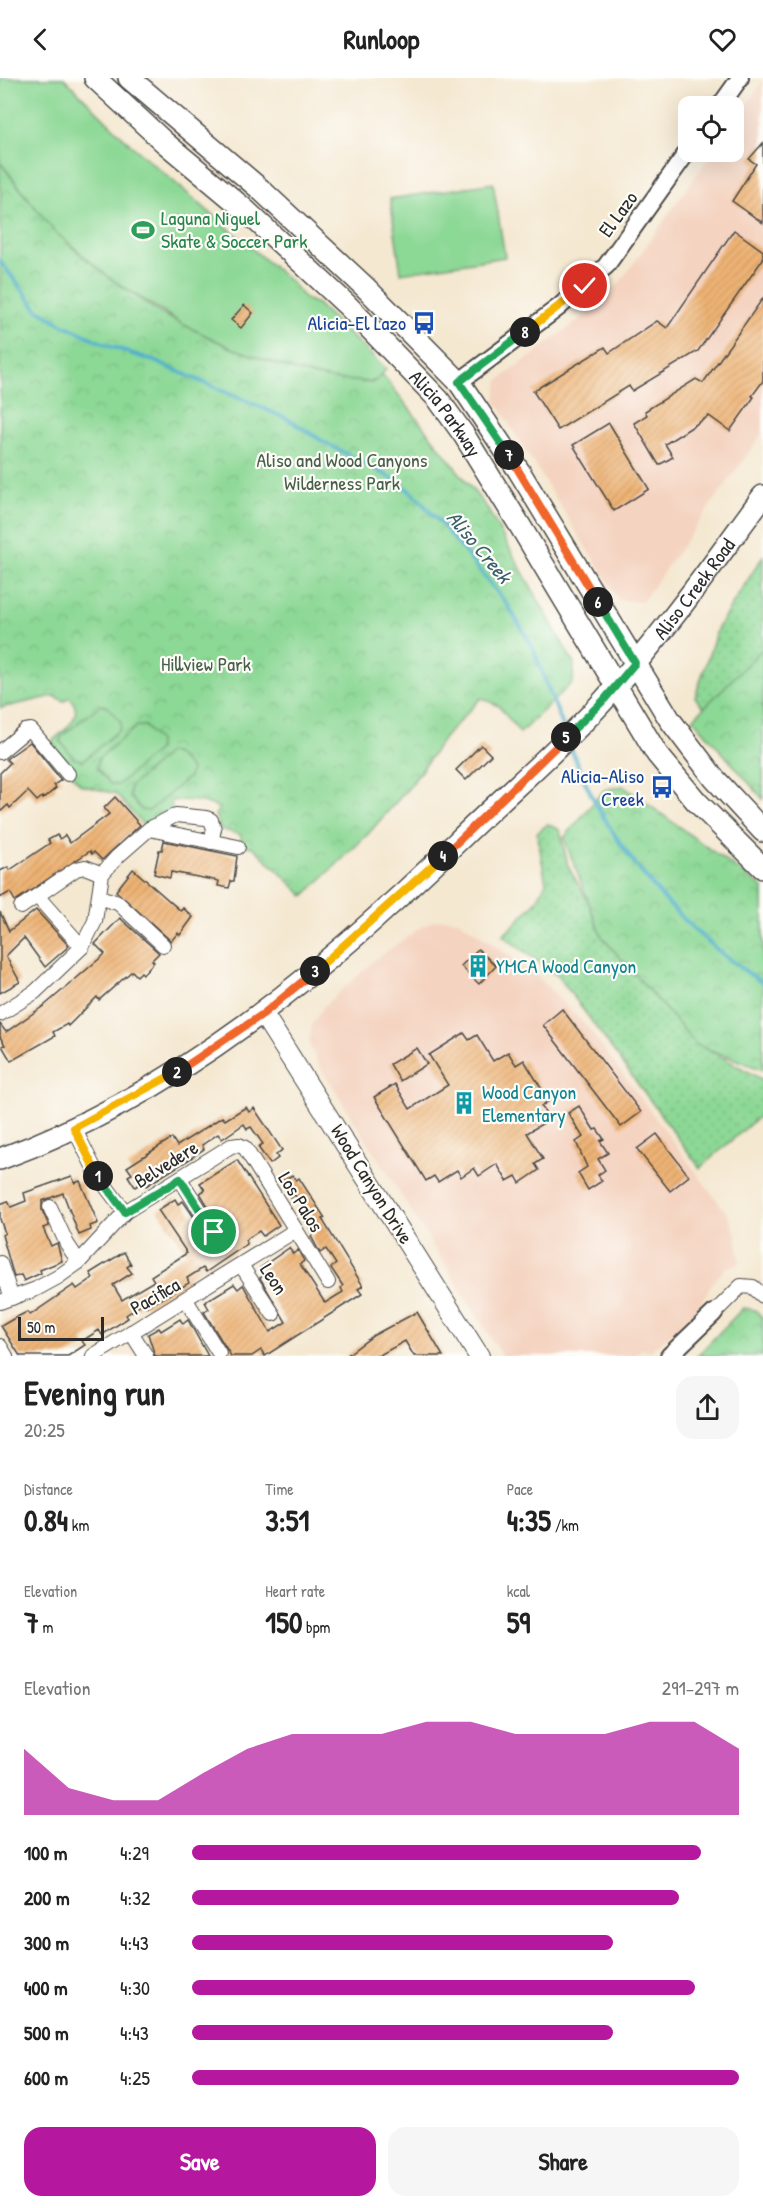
<!DOCTYPE html>
<html lang="en">
<head>
<meta charset="utf-8">
<style>
	body { margin:0; font-family:"Patrick Hand",sans-serif; background:#f6f6f6; color:#222; height:100vh; display:flex; flex-direction:column; font-size:22px; white-space:nowrap }
	* { box-sizing:border-box; margin:0 }
	p { font-size:20px; color:#767676 }
	.icon { flex:none; width:33px; height:33px; fill:none; stroke:currentColor; stroke-width:2; stroke-linecap:round; stroke-linejoin:round }
	.map { position:relative; height:1278px; overflow:hidden }
	.panel { display:flex; flex-direction:column; background:#fff; flex:1 }
	.panel>* { flex:none }
	.controls { position:absolute; left:678px; top:18px; display:grid; gap:12px }
	.controls a { display:grid; place-items:center; width:66px; height:66px; border-radius:12px; background:#fff; box-shadow:0 6px 24px #0002; font-size:30px }
	.scale { position:absolute; left:18px; bottom:15px; width:86px; box-sizing:border-box; padding-left:6px; border:3px solid #2b2b2b; border-top:0; font-size:16px; line-height:21px; white-space:nowrap; color:#2b2b2b; -webkit-text-stroke:4px #fdfcf7; paint-order:stroke }
	.pin { position:absolute; display:grid; place-items:center; width:51px; height:51px; color:#fff; margin:-26px; border:3px solid #fff; border-radius:50%; box-shadow:0 2px 6px #0007 }
	.km { position:absolute; width:30px; height:30px; margin:-15px; border-radius:50%; background:#222; color:#fff; font-size:16px; line-height:30px; text-align:center }
	.round { display:grid; place-items:center; flex:none; width:63px; height:63px; border-radius:18px; background:#f6f6f6 }
	.summary { display:flex; align-items:center; justify-content:space-between; height:102px; padding:0 24px }
	h1 { font-size:33px; font-weight:800; line-height:45px }
	.stats { display:grid; grid-template-columns:repeat(3,1fr); gap:9px; height:102px; padding:6px 24px }
	.stats div { display:grid; align-content:center }
	.stats b { font-size:30px; font-weight:800 }
	.stats small { font-size:16px; font-weight:400 }
	.stats p { font-size:16px }
	.chart { height:168px; padding:12px 24px }
	.chart p { display:flex; justify-content:space-between }
	.chart svg { width:100%; height:108px; margin-top:6px; fill:#b5179e; opacity:.7 }
	.button { display:flex; gap:12px; margin-top:auto; padding:12px 24px }
	.button a { flex:1; height:69px; border-radius:18px; background:#b5179e; color:#fff; font-size:24px; font-weight:800; line-height:69px; text-align:center }
	.button a+a { background:#f6f6f6; color:#222 }
	ul { padding:0 24px; list-style:none; font-size:20px }
	li { display:grid; grid-template-columns:96px 72px 1fr; align-items:center; height:45px }
	li i { height:15px; border-radius:8px; background:#b5179e }
	header { display:flex; justify-content:space-between; align-items:center; height:78px; padding:0 24px; background:#fff; font-size:27px; font-weight:800 }
	.map>svg:first-child { display:block }
	.built { fill:#f4d3c0 }
	.grass { fill:url(#grass-dots); stroke:#5c8260; stroke-width:1.5 }
	.park { fill:url(#park-crowns); stroke:#5c8260; stroke-width:1.5 }
	.pitch { fill:#8cd895; stroke:#5c8260; stroke-width:1.5 }
	.lines { fill:none; stroke-linecap:round; stroke-linejoin:round }
	.stream { stroke:#4baeca; stroke-width:4 }
	.building { fill:url(#building-hatch) }
	.minor-casing { stroke:#494744; stroke-width:16 }
	.tertiary-casing { stroke:#494744; stroke-width:20 }
	.secondary-casing { stroke:#494744; stroke-width:22 }
	.primary-casing { stroke:#494744; stroke-width:24 }
	.minor { stroke:#fff; stroke-width:14 }
	.tertiary { stroke:#fff; stroke-width:16 }
	.secondary { stroke:#fff; stroke-width:20 }
	.primary { stroke:#fff; stroke-width:21 }
	.split-1-casing { stroke:#fff; stroke-width:12 }
	.split-2-casing { stroke:#fff; stroke-width:12 }
	.split-3-casing { stroke:#fff; stroke-width:12 }
	.split-4-casing { stroke:#fff; stroke-width:12 }
	.split-5-casing { stroke:#fff; stroke-width:12 }
	.split-6-casing { stroke:#fff; stroke-width:12 }
	.split-7-casing { stroke:#fff; stroke-width:12 }
	.split-8-casing { stroke:#fff; stroke-width:12 }
	.split-9-casing { stroke:#fff; stroke-width:12 }
	.split-1 { stroke:#22a559; stroke-width:8 }
	.split-2 { stroke:#f5b400; stroke-width:8 }
	.split-3 { stroke:#f0652b; stroke-width:8 }
	.split-4 { stroke:#f5b400; stroke-width:8 }
	.split-5 { stroke:#f0652b; stroke-width:8 }
	.split-6 { stroke:#22a559; stroke-width:8 }
	.split-7 { stroke:#f0652b; stroke-width:8 }
	.split-8 { stroke:#22a559; stroke-width:8 }
	.split-9 { stroke:#f5b400; stroke-width:8 }
	.labels { text-anchor:middle; stroke-width:4.5; stroke-linejoin:round; paint-order:stroke }
	.street-label { font-size:20px; fill:#2b2b2b; stroke:#fdfcf7 }
	.leisure-label { font-size:20px; fill:#27864d; stroke:#fdfcf7; text-anchor:start }
	.transit-label { font-size:20px; fill:#164399; stroke:#fdfcf7; text-anchor:end }
	.park-label { font-size:20px; fill:#485f4b; stroke:#fdfcf7 }
	.culture-label { font-size:20px; fill:#0d838f; stroke:#fdfcf7; text-anchor:start }
	.water-label { font-size:21px; font-style:italic; fill:#385f6b; stroke:#fdfcf7 }
</style>
</head>
<body>
<header><svg class="icon" aria-label="back" viewBox="0 0 24 24"><path d="M15 5l-7 7 7 7"/></svg>Runloop<svg class="icon" aria-label="heart" viewBox="0 0 24 24"><path d="M12 20l-8-8c-3-5 5-10 8-4 3-6 11-1 8 4z"/></svg></header>
<div class="map">
<svg width="763" height="1278" viewBox="0 0 763 1278">
	<defs>
		<pattern id="grass-dots" width="8" height="8" patternUnits="userSpaceOnUse" patternTransform="scale(1.5)"><rect width="8" height="8" fill="#8cd895"/><path d="M2 2h.1M6 6h.1" fill="none" stroke="#79ba81" stroke-width="1.8" stroke-linecap="round"/></pattern>
		<pattern id="park-crowns" width="20" height="18" patternUnits="userSpaceOnUse" patternTransform="scale(1.5)"><rect width="20" height="18" fill="#8cd895"/><path d="M2 6a3 3 0 1 1 6 0M12 15a3 3 0 1 1 6 0" fill="none" stroke="#79ba81"/></pattern>
		<pattern id="building-hatch" width="6" height="6" patternUnits="userSpaceOnUse" patternTransform="scale(1.5)"><rect width="6" height="6" fill="#eeb375"/><path d="M-1 1l2-2M0 6l6-6M5 7l2-2" fill="none" stroke="#cc9a65"/></pattern>
	</defs>
	<rect width="100%" height="100%" fill="#fdfcf7"/>
	<filter id="ink" filterUnits="userSpaceOnUse"><feTurbulence type="fractalNoise" baseFrequency=".0167" numOctaves="2"/><feDisplacementMap in="SourceGraphic" scale="12" xChannelSelector="R" yChannelSelector="G"/><feConvolveMatrix kernelMatrix="1 2 1 2 8 2 1 2 1" color-interpolation-filters="sRGB"/></filter>
	<filter id="wash" filterUnits="userSpaceOnUse"><feTurbulence type="fractalNoise" baseFrequency=".008" numOctaves="4" result="noise"/><feDisplacementMap in="SourceGraphic" scale="24" xChannelSelector="R" yChannelSelector="G"/><feGaussianBlur stdDeviation="1.35" result="paint"/><feColorMatrix in="noise" values="0 0 0 0 0 0 0 0 0 0 0 0 0 0 0 0 0 1.4 0 .05"/><feComposite in="paint" operator="in"/></filter>
	<g filter="url(#wash)">
		<rect width="100%" height="100%" fill="#f4e8d1"/>
		<!-- built -->
		<g class="built">
			<path d="M763,3V354L642,524L619,522L495,323L498,303L592,232L618,207L713,74H734V45Z"/>
			<path d="M445,841L458,842L534,895L588,950L728,1137L736,1156L740,1185L725,1190L713,1204L699,1228L676,1252L650,1273L642,1271L633,1278H502L316,982L309,965L312,946L324,928L376,881L420,850L433,843Z"/>
		</g>
		<!-- grass -->
		<g class="grass">
			<path d="M763,478V701L695,619L718,549Z"/>
			<path d="M548,746L560,752L568,788L605,853L711,973L763,1002V1035L700,1090L559,899L503,858L536,824L546,805L537,755Z"/>
		</g>
		<!-- park -->
		<g class="park">
			<path d="M0,84L27,120L73,170L111,201L162,236L232,270L282,288L315,298L372,305L383,297L487,430L574,586L573,604L520,655L499,628L481,620L444,660L411,707L368,756L304,818L253,769L241,767V757L220,751L215,737L219,730C204,722 188,721 171,723L172,732L154,739L143,747L116,716L81,707L71,696L73,691L51,664C64,653 87,637 69,619L64,623L54,618L0,630Z"/>
			<path d="M763,570V721L693,641Z"/>
			<path d="M623,708L763,810V992L697,967L602,859L564,760L604,712Z"/>
			<path d="M743,1230L755,1232L763,1240V1278H697Z"/>
		</g>
		<!-- pitch -->
		<g class="pitch">
			<path d="M0,0H64L131,67L291,204L305,221L317,226L386,291L377,302L370,304L331,301L298,293L232,270L182,246L111,201L53,152L0,84Z"/>
			<path d="M493,105L505,179L401,195L390,121Z"/>
			<path d="M100,627L107,628L121,644L120,651L83,683L74,680L60,663L62,658Z"/>
			<path d="M137,648H145L158,663V672L118,707L110,706L97,690L98,681Z"/>
			<path d="M169,674L176,676L191,691L189,699L149,733L142,732L130,719V709Z"/>
		</g>
		<g class="lines">
			<!-- stream -->
			<g class="stream">
				<path d="M0,183L37,231L62,246L107,267L154,283L288,341L324,364L397,403L417,419L445,450L507,526L532,568L564,651"/>
				<path d="M570,667C603,762 679,851 763,905"/>
			</g>
		</g>
		<g id="blocks">
			<!-- building -->
			<g class="building">
				<path d="M763,65V145L732,123L756,86L749,81Z"/>
				<path d="M734,152L763,173V181L698,273L632,313L629,308L558,352L533,313L605,269L609,275L657,243L667,250Z"/>
				<path d="M763,220V303L752,318L754,319L730,353L709,338L665,366L673,379L659,387L634,345L647,337L645,333L696,301L703,305Z"/>
				<path d="M244,227L253,235L241,250L231,242Z"/>
				<path d="M609,345L649,411L614,433L573,367Z"/>
				<path d="M30,664L61,702L54,707L56,710L43,721L42,719L37,723L28,713L10,730L8,727L0,734V695L10,685L6,681Z"/>
				<path d="M481,667L491,677L466,702L456,692Z"/>
				<path d="M115,719L140,747L102,782L94,774L92,776L90,773L15,823L10,814L0,820V793L8,789L10,792L50,765L48,762L57,757L60,761L65,757L70,765L109,736L104,730Z"/>
				<path d="M164,763L237,778L234,803H231L229,810L218,808L219,803L171,794L170,800L154,796L159,772H162Z"/>
				<path d="M133,791L181,833L183,830L193,839L180,857L178,855L171,863L116,813Z"/>
				<path d="M36,832L69,868L45,889L24,860L6,878L20,904L0,915V834L9,853Z"/>
				<path d="M120,840L159,875L152,882L154,884L143,896L141,894L137,898L132,893L99,922L97,919L68,948L67,946L53,954L55,958L11,983L2,968L5,967L0,959V946L6,954L45,927L105,876L95,866Z"/>
				<path d="M478,871L496,888L479,906L461,888Z"/>
				<path d="M562,931L641,1034L621,1049L543,947Z"/>
				<path d="M464,955L469,962L477,957L493,983L508,974L516,987L524,982L549,1023L541,1028L550,1041L527,1055L543,1081L535,1086L539,1092L520,1105L516,1098L507,1103L497,1086L479,1098L474,1090L461,1099L457,1092L438,1104L434,1098L426,1103L374,1019L395,1006L410,1031L448,1007L429,977Z"/>
				<path d="M417,970L427,986L400,1003L390,986Z"/>
				<path d="M579,1028L594,1052L597,1051L604,1061L600,1063L608,1075L598,1081L605,1092L598,1097L602,1103L588,1112L578,1095L587,1089L576,1064L583,1059L568,1035Z"/>
				<path d="M246,1029L249,1034L254,1030L282,1072L276,1077L278,1080L270,1086L258,1069L263,1066L251,1049L247,1051L244,1046L222,1061L218,1056L202,1067L204,1071L188,1082L146,1108L143,1104L135,1109L128,1098L132,1096L127,1089L172,1060L177,1068L222,1039L225,1042Z"/>
				<path d="M657,1056L689,1098L670,1113L637,1071Z"/>
				<path d="M237,1082L279,1147L263,1158L259,1153L245,1162L247,1166L206,1194L203,1190L187,1200L189,1205L150,1227L146,1229L144,1225L126,1237L128,1240L102,1257L99,1252L82,1263L85,1267L68,1278H20L1,1248L13,1241L27,1234L30,1237L74,1207L77,1211L93,1200L90,1195L124,1174L131,1186L127,1189L132,1195L113,1207L122,1222L154,1203L151,1198L187,1175L158,1132L175,1121L178,1126L183,1123L196,1142L192,1144L212,1175L229,1163L200,1115L205,1112L200,1105Z"/>
				<path d="M292,1097L296,1102L299,1100L325,1140L322,1141L363,1208L358,1211L362,1216L265,1278L261,1272L252,1278H231L204,1234L209,1231L205,1224L234,1206L238,1211L243,1207L270,1254L286,1244L260,1200L264,1197L260,1190L289,1170L293,1176L298,1172L304,1183L300,1186L325,1225L343,1214L341,1210L343,1208L331,1190L336,1186L326,1171L320,1175L311,1158L314,1156L302,1137L306,1134L295,1117L291,1120L281,1104Z"/>
				<path d="M72,1098L75,1105L80,1103L98,1145L90,1148L91,1152L79,1157L63,1115L42,1123V1132L49,1148L43,1150L51,1168L57,1165L62,1183L40,1192L41,1195L24,1203L21,1197L14,1199L2,1157L5,1155L0,1141V1126L8,1123L11,1129L26,1123L24,1115Z"/>
				<path d="M417,1234L443,1278H414L405,1263L378,1278H346L374,1257Z"/>
				<path d="M180,1241L183,1246L188,1242L208,1278H155L148,1256L159,1250L161,1253Z"/>
			</g>
		</g>
	</g>
	<g filter="url(#ink)">
		<use href="#blocks" fill-opacity="0" stroke="#494744" stroke-width="1.5"/>
		<g class="lines">
			<!-- minor casing -->
			<g class="minor-casing">
				<g id="minor">
					<path d="M0,674L25,653L31,652L68,696"/>
					<path d="M149,751L238,769"/>
					<path d="M37,818L82,869"/>
					<path d="M99,819L118,825L163,867"/>
					<path d="M21,829L76,791L85,789L102,796"/>
					<path d="M0,936L35,914L82,869L95,843L102,796L117,779L149,751L176,737L206,740L211,742L214,751L211,764"/>
					<path d="M74,1050L98,1098L125,1134"/>
					<path d="M180,1101L214,1154"/>
					<path d="M50,1129L67,1166L79,1184"/>
					<path d="M0,1185L12,1220"/>
					<path d="M241,1187L273,1236"/>
					<path d="M186,1222L219,1275"/>
					<path d="M0,1224L36,1211L58,1199L79,1184L125,1134L231,1068L239,1067L245,1070L328,1204"/>
					<path d="M714,1235L741,1208L753,1209L763,1218"/>
					<path d="M131,1254L146,1278"/>
					<path d="M0,1268L6,1278"/>
					<path d="M93,1278L296,1152"/>
				</g>
			</g>
			<!-- tertiary casing -->
			<g class="tertiary-casing">
				<g id="tertiary">
					<path d="M720,28L740,0"/>
					<path d="M459,304L559,229L606,188L688,73"/>
					<path d="M669,1278L714,1235"/>
				</g>
			</g>
			<!-- secondary casing -->
			<g class="secondary-casing">
				<path id="secondary" d="M263,936L479,1278"/>
			</g>
			<!-- primary casing -->
			<g class="primary-casing">
				<g id="primary">
					<path id="s1" d="M95,0L164,64L243,130L347,227L438,321L464,357L522,451L657,676L696,723L763,790"/>
					<path d="M129,0L260,111L365,209L459,304L519,393L670,642L714,700L763,753"/>
					<path id="s2" d="M0,1081C178,1016 323,894 457,764C506,716 560,671 605,621C663,557 712,487 763,418"/>
				</g>
			</g>
			<!-- minor -->
			<use href="#minor" class="minor"/>
			<!-- tertiary -->
			<use href="#tertiary" class="tertiary"/>
			<!-- secondary -->
			<use href="#secondary" class="secondary"/>
			<!-- primary -->
			<use href="#primary" class="primary"/>
		</g>
	</g>
	<g class="lines" filter="url(#ink)">
		<!-- split-1 casing -->
		<g class="split-1-casing">
			<path id="split-1" d="M98,1098L125,1134L180,1101L214,1154"/>
		</g>
		<!-- split-2 casing -->
		<g class="split-2-casing">
			<path id="split-2" d="M98,1098L74,1050L177,994"/>
		</g>
		<!-- split-3 casing -->
		<g class="split-3-casing">
			<path id="split-3" d="M177,994L263,936L315,893"/>
		</g>
		<!-- split-4 casing -->
		<g class="split-4-casing">
			<path id="split-4" d="M315,893L443,778"/>
		</g>
		<!-- split-5 casing -->
		<g class="split-5-casing">
			<path id="split-5" d="M443,778L566,659"/>
		</g>
		<!-- split-6 casing -->
		<g class="split-6-casing">
			<path id="split-6" d="M566,659L604,622L635,585L598,524"/>
		</g>
		<!-- split-7 casing -->
		<g class="split-7-casing">
			<path id="split-7" d="M509,377L598,524"/>
		</g>
		<!-- split-8 casing -->
		<g class="split-8-casing">
			<path id="split-8" d="M509,377L459,304L525,254"/>
		</g>
		<!-- split-9 casing -->
		<g class="split-9-casing">
			<path id="split-9" d="M525,254L585,208"/>
		</g>
		<!-- split-1 -->
		<use href="#split-1" class="split-1"/>
		<!-- split-2 -->
		<use href="#split-2" class="split-2"/>
		<!-- split-3 -->
		<use href="#split-3" class="split-3"/>
		<!-- split-4 -->
		<use href="#split-4" class="split-4"/>
		<!-- split-5 -->
		<use href="#split-5" class="split-5"/>
		<!-- split-6 -->
		<use href="#split-6" class="split-6"/>
		<!-- split-7 -->
		<use href="#split-7" class="split-7"/>
		<!-- split-8 -->
		<use href="#split-8" class="split-8"/>
		<!-- split-9 -->
		<use href="#split-9" class="split-9"/>
	</g>
	<!-- icons -->
	<defs>
		<g id="stadium-bare" transform="scale(1.8)"><path d="M0-5a6.5 5 0 1 0 0 10a6.5 5 0 1 0 0-10ZM-3.5-1.8h7v3.6h-7Z" fill="#2e9e5b" stroke="#fdfcf7" stroke-width="2.5" paint-order="stroke"/></g>
		<g id="bus-bare" transform="scale(1.8)"><path d="M-5-6H5V4H4V6H2V4H-2V6H-4V4H-5ZM-3.5-4V0h7V-4ZM-3.5 1.2v1.5H-2V1.2ZM2 1.2v1.5H3.5V1.2Z" fill="#1a4fb4" stroke="#fdfcf7" stroke-width="2.5" paint-order="stroke"/></g>
		<g id="building-bare" transform="scale(1.8)"><path d="M-4-6H4V6H1V3H-1V6H-4ZM-2.5-4.3h1.7v1.8h-1.7ZM.8-4.3h1.7v1.8H.8ZM-2.5-1h1.7V.8h-1.7ZM.8-1h1.7V.8H.8Z" fill="#0f9aa8" stroke="#fdfcf7" stroke-width="2.5" paint-order="stroke"/></g>
	</defs>
	<g fill-rule="evenodd">
		<use href="#stadium-bare" x="143" y="152"/>
		<use href="#bus-bare" x="424" y="245"/>
		<use href="#bus-bare" x="662" y="709"/>
		<use href="#building-bare" x="478" y="888"/>
		<use href="#building-bare" x="464" y="1025"/>
	</g>
	<g class="labels">
		<!-- street labels -->
		<g class="street-label">
			<text transform="translate(618 136) rotate(-54)" y="7">El Lazo</text>
			<text dy="7" stroke="none"><textPath href="#s1" startOffset="486">Alicia Parkway</textPath></text>
			<text dy="7" stroke="none"><textPath href="#s2" startOffset="908">Aliso Creek Road</textPath></text>
			<text transform="translate(166 1086) rotate(-32)" y="7">Belvedere</text>
			<text transform="translate(372 1106) rotate(58)" y="7">Wood Canyon Drive</text>
			<text transform="translate(301 1124) rotate(58)" y="7">Los Palos</text>
			<text transform="translate(274 1201) rotate(57)" y="7">Leon</text>
			<text transform="translate(155 1218) rotate(-30)" y="7">Pacifica</text>
		</g>
		<!-- leisure labels -->
		<g class="leisure-label">
			<text x="161" y="147">Laguna Niguel<tspan x="161" dy="23">Skate &amp; Soccer Park</tspan></text>
		</g>
		<!-- transit labels -->
		<g class="transit-label">
			<text x="406" y="252">Alicia-El Lazo</text>
			<text x="644" y="705">Alicia-Aliso<tspan x="644" dy="23">Creek</tspan></text>
		</g>
		<!-- park labels -->
		<g class="park-label">
			<text x="342" y="389">Aliso and Wood Canyons<tspan x="342" dy="23">Wilderness Park</tspan></text>
			<text x="206" y="593">Hillview Park</text>
		</g>
		<!-- culture labels -->
		<g class="culture-label">
			<text x="496" y="895">YMCA Wood Canyon</text>
			<text x="482" y="1021">Wood Canyon<tspan x="482" dy="23">Elementary</tspan></text>
		</g>
		<!-- water labels -->
		<g class="water-label">
			<text transform="translate(479 469) rotate(50)" y="7">Aliso Creek</text>
		</g>
	</g>
</svg>
<div class="controls">
<a><svg class="icon" aria-label="locate" viewBox="0 0 24 24"><circle cx="12" cy="12" r="6"/><path d="M12 2v4M12 18v4M2 12h4M18 12h4"/></svg></a>
</div>
<div class="scale">50 m</div>
<div class="pin" style="left:214px;top:1154px;background:#1e9e55"><svg class="icon" aria-label="arrive" viewBox="0 0 24 24"><path d="M6 21V4h12l-3 4 3 4H6"/></svg></div>
<div class="pin" style="left:585px;top:208px;background:#d93025"><svg class="icon" aria-label="check" viewBox="0 0 24 24"><path d="M5 12l5 5 9-10"/></svg></div>
<b class="km" style="left:98px;top:1098px">1</b>
<b class="km" style="left:177px;top:994px">2</b>
<b class="km" style="left:315px;top:893px">3</b>
<b class="km" style="left:443px;top:778px">4</b>
<b class="km" style="left:566px;top:659px">5</b>
<b class="km" style="left:598px;top:524px">6</b>
<b class="km" style="left:509px;top:377px">7</b>
<b class="km" style="left:525px;top:254px">8</b>
</div>
<section class="panel">
<div class="summary"><div><h1>Evening run</h1><p>20:25</p></div><a class="round"><svg class="icon" aria-label="share" viewBox="0 0 24 24"><path d="M12 15V3M7 8l5-5 5 5M5 13v7h14v-7"/></svg></a></div>
<div class="stats">
<div><p>Distance</p><b>0.84<small> km</small></b></div>
<div><p>Time</p><b>3:51</b></div>
<div><p>Pace</p><b>4:35<small> /km</small></b></div>
</div>
<div class="stats">
<div><p>Elevation</p><b>7<small> m</small></b></div>
<div><p>Heart rate</p><b>150<small> bpm</small></b></div>
<div><p>kcal</p><b>59</b></div>
</div>
<div class="chart"><p><span>Elevation</span>291–297 m</p>
<svg viewBox="0 0 160 44" preserveAspectRatio="none"><path d="M0 44V17L10 33L20 38L30 38L40 27L50 17L60 11L70 11L80 11L90 6L100 6L110 11L120 11L130 11L140 6L150 6L160 17V44z"/></svg>
</div>
<ul>
<li><b>100 m</b>4:29<i style="width:93%"></i></li>
<li><b>200 m</b>4:32<i style="width:89%"></i></li>
<li><b>300 m</b>4:43<i style="width:77%"></i></li>
<li><b>400 m</b>4:30<i style="width:92%"></i></li>
<li><b>500 m</b>4:43<i style="width:77%"></i></li>
<li><b>600 m</b>4:25<i style="width:100%"></i></li>
</ul>
<div class="button"><a>Save</a><a>Share</a></div>
</section>
</body>
</html>
